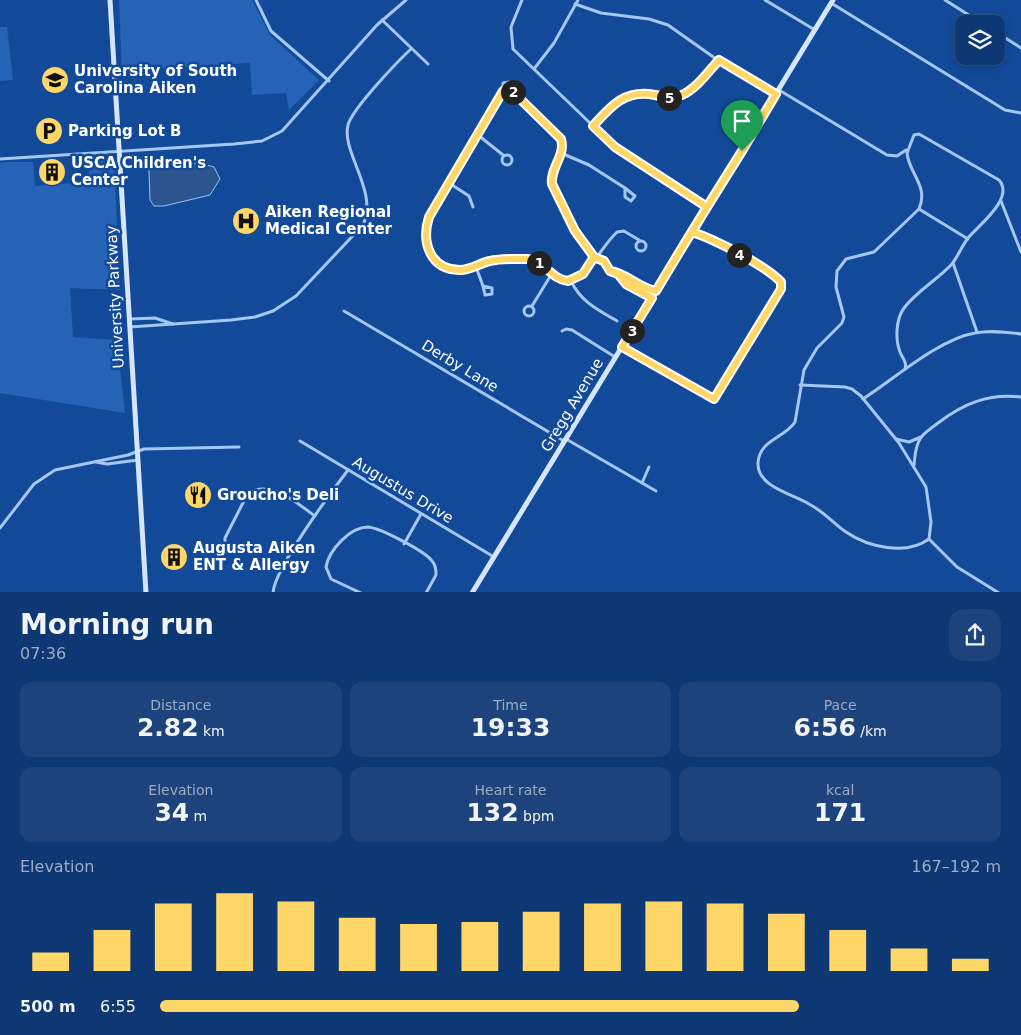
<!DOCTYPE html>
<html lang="en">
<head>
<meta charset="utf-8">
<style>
	body { margin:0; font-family:"DejaVu Sans",sans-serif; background:#1c437b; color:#f1f3f6; height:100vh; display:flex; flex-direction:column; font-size:19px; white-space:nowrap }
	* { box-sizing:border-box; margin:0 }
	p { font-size:16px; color:#9bacc4 }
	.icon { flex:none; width:28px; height:28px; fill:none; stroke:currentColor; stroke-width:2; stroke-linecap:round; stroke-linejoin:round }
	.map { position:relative; height:592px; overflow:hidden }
	.side { display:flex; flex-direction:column; background:#0e3873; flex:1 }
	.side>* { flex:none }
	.buttons { position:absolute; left:955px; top:15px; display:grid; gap:10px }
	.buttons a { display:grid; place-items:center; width:50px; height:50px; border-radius:10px; background:#0e3873; box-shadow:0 2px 8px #0003,0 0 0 1px #2e5285; font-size:25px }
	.pin { position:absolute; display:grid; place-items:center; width:42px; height:42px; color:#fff; margin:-51px -21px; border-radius:50% 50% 50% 0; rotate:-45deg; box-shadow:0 0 5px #0007 }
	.pin .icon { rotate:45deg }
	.km { position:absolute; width:25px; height:25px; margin:-12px; border-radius:50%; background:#222; color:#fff; font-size:14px; line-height:25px; text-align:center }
	.round { display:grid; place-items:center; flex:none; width:52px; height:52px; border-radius:15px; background:#1c437b }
	.headline { display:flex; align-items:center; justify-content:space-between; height:85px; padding:0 20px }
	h1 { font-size:28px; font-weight:800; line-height:38px }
	.stats { display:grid; grid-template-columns:repeat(3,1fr); gap:8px; height:85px; padding:5px 20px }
	.stats div { display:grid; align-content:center; border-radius:12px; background:#1c437b; text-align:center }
	.stats b { font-size:25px; font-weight:800 }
	.stats small { font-size:14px; font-weight:400 }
	.stats p { font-size:14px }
	.chart { height:140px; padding:10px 20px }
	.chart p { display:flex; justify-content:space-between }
	.chart svg { width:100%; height:90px; margin-top:5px; stroke:#ffd768; stroke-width:6 }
	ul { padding:0 20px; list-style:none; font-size:16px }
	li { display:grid; grid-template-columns:80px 60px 1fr; align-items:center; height:38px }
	li i { height:12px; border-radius:6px; background:#ffd768 }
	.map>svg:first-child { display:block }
	.green { fill:#2563b7 }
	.water { fill:#2c5590; stroke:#97c1f6 }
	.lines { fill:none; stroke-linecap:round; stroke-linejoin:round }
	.street { stroke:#a5c7f3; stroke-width:3 }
	.secondary { stroke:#d5e5fd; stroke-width:5 }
	.route-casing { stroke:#fff; stroke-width:10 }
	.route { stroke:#ffd768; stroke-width:6 }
	.labels { text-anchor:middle; stroke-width:5; stroke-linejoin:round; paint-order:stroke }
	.poi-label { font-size:15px; font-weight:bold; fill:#fff; stroke:#124a99; text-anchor:start }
	.street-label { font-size:15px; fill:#fff; stroke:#124a99 }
</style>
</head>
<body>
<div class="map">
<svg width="1021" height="593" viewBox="0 0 1021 593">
	<rect width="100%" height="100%" fill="#124a99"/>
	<!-- green -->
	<g class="green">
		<path d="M119,0H252L270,35L319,80L289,110L286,93L252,95L250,63L122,71Z"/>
		<path d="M0,27H7L13,80L0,81Z"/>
		<path d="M114,160L120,290L70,288L73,337L117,340L125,413L0,393V162H33L35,186L89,182V162Z"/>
	</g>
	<!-- water -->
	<path class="water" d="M165,164L200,163L214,167L220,179L210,195L164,206H154L150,200L149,171L150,168Z"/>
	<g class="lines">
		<!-- street -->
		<g class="street">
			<path d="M256,0L271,31L329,81"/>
			<path d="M522,0L511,27L513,49L615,147L707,207"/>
			<path d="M765,0L815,30"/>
			<path d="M945,0L983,24"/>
			<path d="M831,3L1005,110L1021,113"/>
			<path d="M575,4L601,13L649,19L668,25L719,61L776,95"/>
			<path d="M382,20L428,64"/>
			<path d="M996,32L1021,48"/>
			<path d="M534,69L554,43L578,0"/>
			<path d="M511,90L503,91V83L509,82L511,90L561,139V153L551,181L575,231L594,257L604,261L610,271L618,274L626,284L651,298"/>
			<path d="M779,90L887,155L897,156L906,150"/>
			<path d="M503,91L429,217L427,243L430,255C452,277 465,267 489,261C497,259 505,260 512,260C520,259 528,258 535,261C548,266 556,288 574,280C589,273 603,245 617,232L624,231L639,240"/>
			<path d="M593,126C611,106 626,89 655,95C664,97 673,99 682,95C697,88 708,72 719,61"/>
			<path d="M478,135L503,155"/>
			<path d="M561,153L589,165L625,188"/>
			<circle cx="507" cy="160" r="5"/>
			<path d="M0,159L234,144L262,141L282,131L377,25L406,0"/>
			<path d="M449,183L469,196L473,207"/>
			<path d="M625,188L635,196L631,201L625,197Z"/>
			<path d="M1001,201L1021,252"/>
			<path d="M919,209L968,239"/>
			<circle cx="641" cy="246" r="5"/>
			<path d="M953,263L977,332"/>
			<path d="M476,267L483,286"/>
			<path d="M614,272H619L646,289L655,291"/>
			<path d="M571,281C581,302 598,310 617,321"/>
			<path d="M483,286L492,288V294L485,295Z"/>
			<circle cx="529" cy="311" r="5"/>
			<path d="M532,306L551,275"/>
			<path d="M344,311L564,441"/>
			<path d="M130,319L155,318L173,324"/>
			<path d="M130,327L231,320L255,317L273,311L296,296L363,225C379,192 341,152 348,125C352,109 398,61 411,49"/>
			<path d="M562,331L566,329L572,330L615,357"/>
			<path d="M622,347L711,399L716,398L724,386L781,289V284L777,278C750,261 722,242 692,232"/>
			<path d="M905,369C907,362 903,359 900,352C895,339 896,319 904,308C917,291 937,280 952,264C958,256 962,246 968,238C979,225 1015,198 999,180L919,134L914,135L907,153C909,174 929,186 919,209L874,252L846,259L837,271L836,287L844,317L842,323L817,348L804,370L795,422C785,438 759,440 758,463C757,487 793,494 809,504C823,511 833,523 846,532C868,547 906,556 929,539"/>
			<path d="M800,385L845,387L852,389L861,396L899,443L926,487L931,522L929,539"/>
			<path d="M863,399C894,379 939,339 975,333C990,330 1006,332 1021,334"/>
			<path d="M566,439L656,491"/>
			<path d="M896,439L909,442L921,437"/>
			<path d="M300,441L494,557"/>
			<path d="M96,462L107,464L138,460"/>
			<path d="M914,465C915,456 915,447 920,439C924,432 932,428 938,423C963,404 988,393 1021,397"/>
			<path d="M642,483L649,467"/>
			<path d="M0,528L34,484L55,470L128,455L144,449L239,447"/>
			<path d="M929,539L957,567L999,593"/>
			<path d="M225,543V538L248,493C273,480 295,502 315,516"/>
			<path d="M404,544L421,514"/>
			<path d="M273,593C274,569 332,491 348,470"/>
			<path d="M361,593L331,579L326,567C329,550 350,527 368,527C380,528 425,551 432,561C436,565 436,570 436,575L426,593"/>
		</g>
		<!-- secondary -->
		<g class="secondary">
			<path d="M110,0L146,593"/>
			<path d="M472,593L833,0"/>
		</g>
	</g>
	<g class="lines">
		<!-- route casing -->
		<g class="route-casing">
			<path id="route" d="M742,151C713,197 684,244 656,291C638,288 627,273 610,271L604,261L594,257L583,274L568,281C550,279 545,260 528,259C517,259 501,258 490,261C480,263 471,270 460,270C430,270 421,242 429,217L503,91L511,90L561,139C566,155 550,168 552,184L575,231L594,257L604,261L610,271L618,274L626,284L652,298L622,347L714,399L781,289V282C765,265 714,239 692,232L707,207L615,147L593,126C611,106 625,89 655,95C664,97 673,99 682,95C697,88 708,72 719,60L776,94L742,151"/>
		</g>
		<!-- route -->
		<use href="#route" class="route"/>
	</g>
	<!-- icons -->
	<defs>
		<g id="university-disc" transform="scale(1.4375)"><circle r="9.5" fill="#ffd768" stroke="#124a99"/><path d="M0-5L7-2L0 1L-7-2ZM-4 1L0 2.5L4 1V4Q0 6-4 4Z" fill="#111"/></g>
		<g id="parking-disc" transform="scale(1.4375)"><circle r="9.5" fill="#ffd768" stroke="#124a99"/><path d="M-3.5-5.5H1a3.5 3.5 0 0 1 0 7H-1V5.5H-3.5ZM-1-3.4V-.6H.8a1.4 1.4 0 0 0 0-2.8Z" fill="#111"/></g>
		<g id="building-disc" transform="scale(1.4375)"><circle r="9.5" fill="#ffd768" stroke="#124a99"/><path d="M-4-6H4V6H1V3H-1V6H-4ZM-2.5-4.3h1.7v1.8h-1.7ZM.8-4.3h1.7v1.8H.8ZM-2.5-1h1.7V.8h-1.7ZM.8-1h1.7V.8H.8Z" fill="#111"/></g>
		<g id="hospital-disc" transform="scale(1.4375)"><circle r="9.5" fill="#ffd768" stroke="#124a99"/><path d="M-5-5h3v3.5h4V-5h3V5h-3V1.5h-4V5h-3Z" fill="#111"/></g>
		<g id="restaurant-disc" transform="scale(1.4375)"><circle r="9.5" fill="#ffd768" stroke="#124a99"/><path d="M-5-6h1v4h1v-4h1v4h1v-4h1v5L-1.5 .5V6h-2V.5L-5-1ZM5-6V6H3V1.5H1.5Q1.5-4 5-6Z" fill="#111"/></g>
	</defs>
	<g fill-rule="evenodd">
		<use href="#university-disc" x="55" y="80"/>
		<use href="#parking-disc" x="49" y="131"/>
		<use href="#building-disc" x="52" y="172"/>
		<use href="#hospital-disc" x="246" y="221"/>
		<use href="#restaurant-disc" x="198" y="495"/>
		<use href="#building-disc" x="174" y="557"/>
	</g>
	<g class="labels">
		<!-- poi labels -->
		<g class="poi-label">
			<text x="74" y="76">University of South<tspan x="74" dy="17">Carolina Aiken</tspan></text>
			<text x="68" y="136">Parking Lot B</text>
			<text x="71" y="168">USCA Children's<tspan x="71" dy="17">Center</tspan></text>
			<text x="265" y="217">Aiken Regional<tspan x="265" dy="17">Medical Center</tspan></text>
			<text x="217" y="500">Groucho's Deli</text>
			<text x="193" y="553">Augusta Aiken<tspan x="193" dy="17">ENT &amp; Allergy</tspan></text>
		</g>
		<!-- street labels -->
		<g class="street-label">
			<text transform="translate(115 297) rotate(-93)" y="5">University Parkway</text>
			<text transform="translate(460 366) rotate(31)" y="5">Derby Lane</text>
			<text transform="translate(572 405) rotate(-59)" y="5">Gregg Avenue</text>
			<text transform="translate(403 490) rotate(31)" y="5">Augustus Drive</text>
		</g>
	</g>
</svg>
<div class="buttons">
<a><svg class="icon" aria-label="layers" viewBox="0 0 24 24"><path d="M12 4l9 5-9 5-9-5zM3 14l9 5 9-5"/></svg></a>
</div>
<div class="pin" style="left:742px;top:151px;background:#1e9e55"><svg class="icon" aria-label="arrive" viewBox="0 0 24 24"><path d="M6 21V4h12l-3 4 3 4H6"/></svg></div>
<b class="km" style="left:539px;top:263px">1</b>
<b class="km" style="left:513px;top:92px">2</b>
<b class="km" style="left:632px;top:331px">3</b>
<b class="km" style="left:739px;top:255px">4</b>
<b class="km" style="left:669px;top:98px">5</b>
</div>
<section class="side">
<div class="headline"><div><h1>Morning run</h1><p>07:36</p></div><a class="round"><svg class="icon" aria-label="share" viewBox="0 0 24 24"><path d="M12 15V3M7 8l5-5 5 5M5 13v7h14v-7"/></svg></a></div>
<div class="stats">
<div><p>Distance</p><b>2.82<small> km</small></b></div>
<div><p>Time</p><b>19:33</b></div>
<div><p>Pace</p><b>6:56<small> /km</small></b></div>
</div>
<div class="stats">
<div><p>Elevation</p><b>34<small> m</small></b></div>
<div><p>Heart rate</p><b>132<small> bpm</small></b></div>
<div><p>kcal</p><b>171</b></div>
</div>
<div class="chart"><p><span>Elevation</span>167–192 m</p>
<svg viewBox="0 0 160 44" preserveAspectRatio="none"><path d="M5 44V35M15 44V24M25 44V11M35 44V6M45 44V10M55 44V18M65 44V21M75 44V20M85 44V15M95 44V11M105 44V10M115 44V11M125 44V16M135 44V24M145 44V33M155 44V38"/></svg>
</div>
<ul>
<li><b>500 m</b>6:55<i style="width:76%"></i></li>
</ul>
</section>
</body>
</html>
